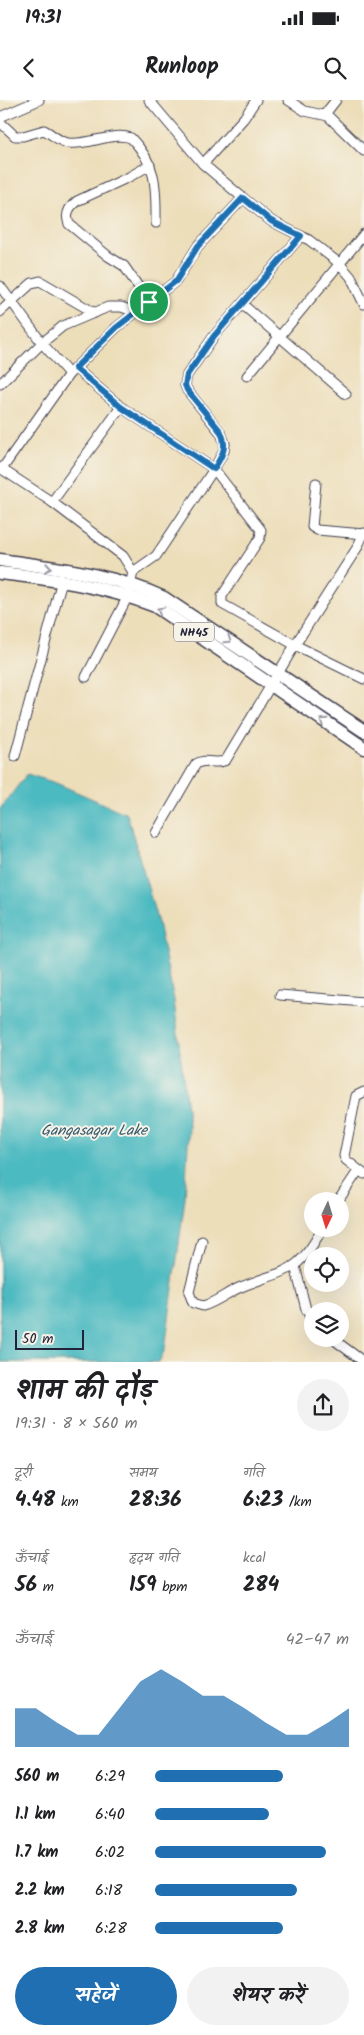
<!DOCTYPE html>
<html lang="hi">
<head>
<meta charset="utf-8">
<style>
	body { margin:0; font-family:Kalam,"Playpen Sans Deva",sans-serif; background:#f2f2f2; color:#202124; height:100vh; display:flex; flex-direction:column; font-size:19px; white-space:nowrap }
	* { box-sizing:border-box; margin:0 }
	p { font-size:16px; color:#757577 }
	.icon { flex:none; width:28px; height:28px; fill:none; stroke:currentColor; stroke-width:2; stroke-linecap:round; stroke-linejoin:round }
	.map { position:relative; height:1262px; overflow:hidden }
	.details { display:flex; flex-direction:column; background:#fff; flex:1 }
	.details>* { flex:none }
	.needle { width:32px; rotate:184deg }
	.fabs { position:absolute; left:304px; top:1092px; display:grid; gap:10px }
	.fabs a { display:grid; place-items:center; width:45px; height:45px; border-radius:50%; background:#fff; box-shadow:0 5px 20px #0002; font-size:25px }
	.scale { position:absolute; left:15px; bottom:12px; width:69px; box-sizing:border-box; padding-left:5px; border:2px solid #22223b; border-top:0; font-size:14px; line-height:18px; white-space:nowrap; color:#22223b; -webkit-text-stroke:4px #f7f3e8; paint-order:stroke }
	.pin { position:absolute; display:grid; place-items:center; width:42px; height:42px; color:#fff; margin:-21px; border:2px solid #fff; border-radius:50%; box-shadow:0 1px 5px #0007 }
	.round { display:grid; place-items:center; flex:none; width:52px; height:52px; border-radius:26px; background:#f2f2f2 }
	.overview { display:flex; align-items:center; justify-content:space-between; height:85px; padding:0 15px }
	h1 { font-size:28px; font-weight:700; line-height:38px }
	.stats { display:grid; grid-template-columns:repeat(3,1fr); gap:8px; height:85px; padding:5px 15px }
	.stats div { display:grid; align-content:center }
	.stats b { font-size:21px; font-weight:700 }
	.stats small { font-size:14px; font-weight:400 }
	.stats p { font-size:14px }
	.chart { height:140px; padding:10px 15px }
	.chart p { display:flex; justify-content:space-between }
	.chart svg { width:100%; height:90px; margin-top:5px; fill:#1f6fb2; opacity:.7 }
	.cta { display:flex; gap:10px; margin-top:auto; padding:10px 15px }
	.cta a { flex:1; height:58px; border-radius:30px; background:#1f6fb2; color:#fff; font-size:20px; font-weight:700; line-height:58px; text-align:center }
	.cta a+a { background:#f2f2f2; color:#202124 }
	ul { padding:0 15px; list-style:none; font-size:16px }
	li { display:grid; grid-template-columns:80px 60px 1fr; align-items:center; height:38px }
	li i { height:12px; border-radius:6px; background:#1f6fb2 }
	.status { display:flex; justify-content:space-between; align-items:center; height:35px; padding:0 25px; background:#fff; direction:ltr }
	.status svg { height:14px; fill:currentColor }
	header { display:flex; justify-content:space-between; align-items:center; height:65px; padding:0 15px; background:#fff; font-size:22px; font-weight:700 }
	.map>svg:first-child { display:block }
	.water { fill:#4bbac1; stroke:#366e7e }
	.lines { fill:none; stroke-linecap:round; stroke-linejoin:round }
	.minor-casing { stroke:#403e4e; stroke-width:11 }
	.highway-casing { stroke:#403e4e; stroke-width:15 }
	.minor { stroke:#fff; stroke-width:9 }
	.highway { stroke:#fff; stroke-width:12 }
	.oneway { stroke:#9c9ca7 }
	.route-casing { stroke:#fff; stroke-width:10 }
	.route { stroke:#1f6fb2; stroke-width:6 }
	.labels { text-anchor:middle; stroke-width:4; stroke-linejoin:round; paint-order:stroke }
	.shield { fill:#f7f3e8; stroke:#62616f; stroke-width:1 }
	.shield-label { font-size:12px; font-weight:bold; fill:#22223b }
	.water-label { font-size:15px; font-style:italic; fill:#30576a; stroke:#f7f3e8 }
</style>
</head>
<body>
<div class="status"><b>19:31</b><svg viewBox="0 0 49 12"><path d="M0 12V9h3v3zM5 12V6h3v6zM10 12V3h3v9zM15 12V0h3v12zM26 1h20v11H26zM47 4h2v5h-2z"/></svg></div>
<header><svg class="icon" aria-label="back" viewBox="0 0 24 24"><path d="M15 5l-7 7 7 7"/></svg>Runloop<svg class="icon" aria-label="search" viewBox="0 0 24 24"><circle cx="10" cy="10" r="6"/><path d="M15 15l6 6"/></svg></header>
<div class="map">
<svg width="364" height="1263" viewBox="0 0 364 1263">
	<rect width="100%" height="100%" fill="#f7f3e8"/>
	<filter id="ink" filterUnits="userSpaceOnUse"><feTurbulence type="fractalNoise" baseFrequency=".02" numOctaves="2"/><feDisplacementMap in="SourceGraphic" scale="10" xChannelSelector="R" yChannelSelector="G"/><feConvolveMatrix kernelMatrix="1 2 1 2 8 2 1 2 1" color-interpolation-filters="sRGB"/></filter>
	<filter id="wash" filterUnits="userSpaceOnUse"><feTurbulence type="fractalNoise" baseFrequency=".0096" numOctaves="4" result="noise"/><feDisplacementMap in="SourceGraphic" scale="20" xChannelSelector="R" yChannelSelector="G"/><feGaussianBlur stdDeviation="1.12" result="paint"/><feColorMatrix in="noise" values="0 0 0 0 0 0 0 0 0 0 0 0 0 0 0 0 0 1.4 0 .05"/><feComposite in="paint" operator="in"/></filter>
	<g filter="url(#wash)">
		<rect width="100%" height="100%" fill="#eddeba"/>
		<!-- water -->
		<path class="water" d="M27,674L56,683L127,714L158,823L174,900L189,1026L185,1098L165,1249L159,1262H0V709Z"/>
	</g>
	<g filter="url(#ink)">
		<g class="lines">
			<!-- minor casing -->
			<g class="minor-casing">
				<g id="minor">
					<path d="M149,0L203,64L243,98L271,121L309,140L339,163L351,177L364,204"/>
					<path d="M288,0L305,11L328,16L364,51"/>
					<path d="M325,14L336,0"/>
					<path d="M0,17L39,0"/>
					<path d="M0,22L15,36H23L44,30C52,34 59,42 68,43C88,46 114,31 131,38C158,66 156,88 156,123"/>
					<path d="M203,64L244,18L256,0"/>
					<path d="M0,186L42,243L69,274"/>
					<path d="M149,202L124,166L108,156L69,124C65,114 69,107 77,101L129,77L150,65"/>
					<path d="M242,204L346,294"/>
					<path d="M0,212L32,183L40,181L95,213"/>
					<path d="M75,268L121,307L214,369L261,430L260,438L222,496V504L295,545L364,579"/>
					<path d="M247,276L364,134"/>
					<path d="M0,284L42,243L63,226L108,207H121L136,212"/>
					<path d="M0,368L52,402L123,456L133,472L128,496L86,577"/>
					<path d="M0,369H2L69,274L117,227L176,181L198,146L243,98"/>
					<path d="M316,383L312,427L317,430L364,434"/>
					<path d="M52,402L121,307"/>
					<path d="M133,472L156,456L214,369L224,351L225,344L221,333L187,290L185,285L187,275L214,236L301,136"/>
					<path d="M15,656L62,480"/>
					<path d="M156,733L196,664C206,657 216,666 226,660L295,545L357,448L364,433"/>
					<path d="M280,895L364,902"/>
					<path d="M364,992L356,996L344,1056L346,1060L364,1074"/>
					<path d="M338,1101L358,1071"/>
					<path d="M202,1141L189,1192L193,1203L203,1206C217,1202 228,1192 241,1187C285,1169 297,1176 322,1129"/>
					<path d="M295,1166L306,1209L312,1220"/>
					<path d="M333,1239L364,1262"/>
				</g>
			</g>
			<!-- highway casing -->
			<g class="highway-casing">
				<g id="highway">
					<path d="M0,460C55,468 114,474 164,498L364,631"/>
					<path d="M0,473C57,480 101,485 155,506L364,648"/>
				</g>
			</g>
			<!-- minor -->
			<use href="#minor" class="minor"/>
			<!-- highway -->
			<use href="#highway" class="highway"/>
		</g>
		<!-- one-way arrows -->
		<defs><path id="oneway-chevron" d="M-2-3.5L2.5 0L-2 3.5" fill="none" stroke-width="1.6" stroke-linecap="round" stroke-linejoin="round" transform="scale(1.25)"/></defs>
		<g class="oneway">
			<use href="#oneway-chevron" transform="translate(48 468) rotate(10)"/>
			<use href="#oneway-chevron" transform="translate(160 510) rotate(-150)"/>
			<use href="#oneway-chevron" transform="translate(228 540) rotate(35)"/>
			<use href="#oneway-chevron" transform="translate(323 621) rotate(-147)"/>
		</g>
	</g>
	<g class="lines" filter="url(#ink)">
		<!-- route casing -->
		<g class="route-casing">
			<path id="route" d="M243,98L271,121L301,136L214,236L187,275L185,285L187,290L221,332C228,347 222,356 214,369L121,307L75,268L117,227L176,181L198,146Z"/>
		</g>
		<!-- route -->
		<use href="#route" class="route"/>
	</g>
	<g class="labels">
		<!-- shield labels -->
		<rect class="shield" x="174" y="522.5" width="40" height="19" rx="4"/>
		<g class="shield-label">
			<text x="194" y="536">NH45</text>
		</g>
		<!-- water labels -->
		<g class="water-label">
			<text x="94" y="1035">Gangasagar Lake</text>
		</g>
	</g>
</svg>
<div class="fabs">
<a><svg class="needle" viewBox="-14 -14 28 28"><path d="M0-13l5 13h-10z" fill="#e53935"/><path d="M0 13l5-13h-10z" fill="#757577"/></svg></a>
<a><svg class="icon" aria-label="locate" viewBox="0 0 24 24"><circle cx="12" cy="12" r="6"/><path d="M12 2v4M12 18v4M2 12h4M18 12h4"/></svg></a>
<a><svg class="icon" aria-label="layers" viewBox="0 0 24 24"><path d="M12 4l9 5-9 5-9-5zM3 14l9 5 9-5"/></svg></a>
</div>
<div class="scale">50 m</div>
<div class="pin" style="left:149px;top:202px;background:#1e9e55"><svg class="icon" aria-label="arrive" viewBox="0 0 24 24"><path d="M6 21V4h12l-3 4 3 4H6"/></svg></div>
</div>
<section class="details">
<div class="overview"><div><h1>शाम की दौड़</h1><p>19:31 · 8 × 560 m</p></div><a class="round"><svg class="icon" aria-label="share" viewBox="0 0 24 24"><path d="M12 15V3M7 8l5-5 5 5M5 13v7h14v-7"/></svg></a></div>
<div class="stats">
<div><p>दूरी</p><b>4.48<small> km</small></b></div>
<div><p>समय</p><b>28:36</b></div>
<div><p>गति</p><b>6:23<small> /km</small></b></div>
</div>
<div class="stats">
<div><p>ऊँचाई</p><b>56<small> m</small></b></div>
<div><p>हृदय गति</p><b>159<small> bpm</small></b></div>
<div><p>kcal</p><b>284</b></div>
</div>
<div class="chart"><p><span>ऊँचाई</span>42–47 m</p>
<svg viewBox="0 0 160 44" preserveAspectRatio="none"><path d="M0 44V25L10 25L20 32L30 38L40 38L50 25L60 12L70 6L80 12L90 19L100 19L110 25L120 32L130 38L140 38L150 32L160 25V44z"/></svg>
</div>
<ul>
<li><b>560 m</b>6:29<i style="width:66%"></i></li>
<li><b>1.1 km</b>6:40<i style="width:59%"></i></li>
<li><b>1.7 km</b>6:02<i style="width:88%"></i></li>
<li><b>2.2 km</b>6:18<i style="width:73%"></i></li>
<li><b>2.8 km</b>6:28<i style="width:66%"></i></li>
</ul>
<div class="cta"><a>सहेजें</a><a>शेयर करें</a></div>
</section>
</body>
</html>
